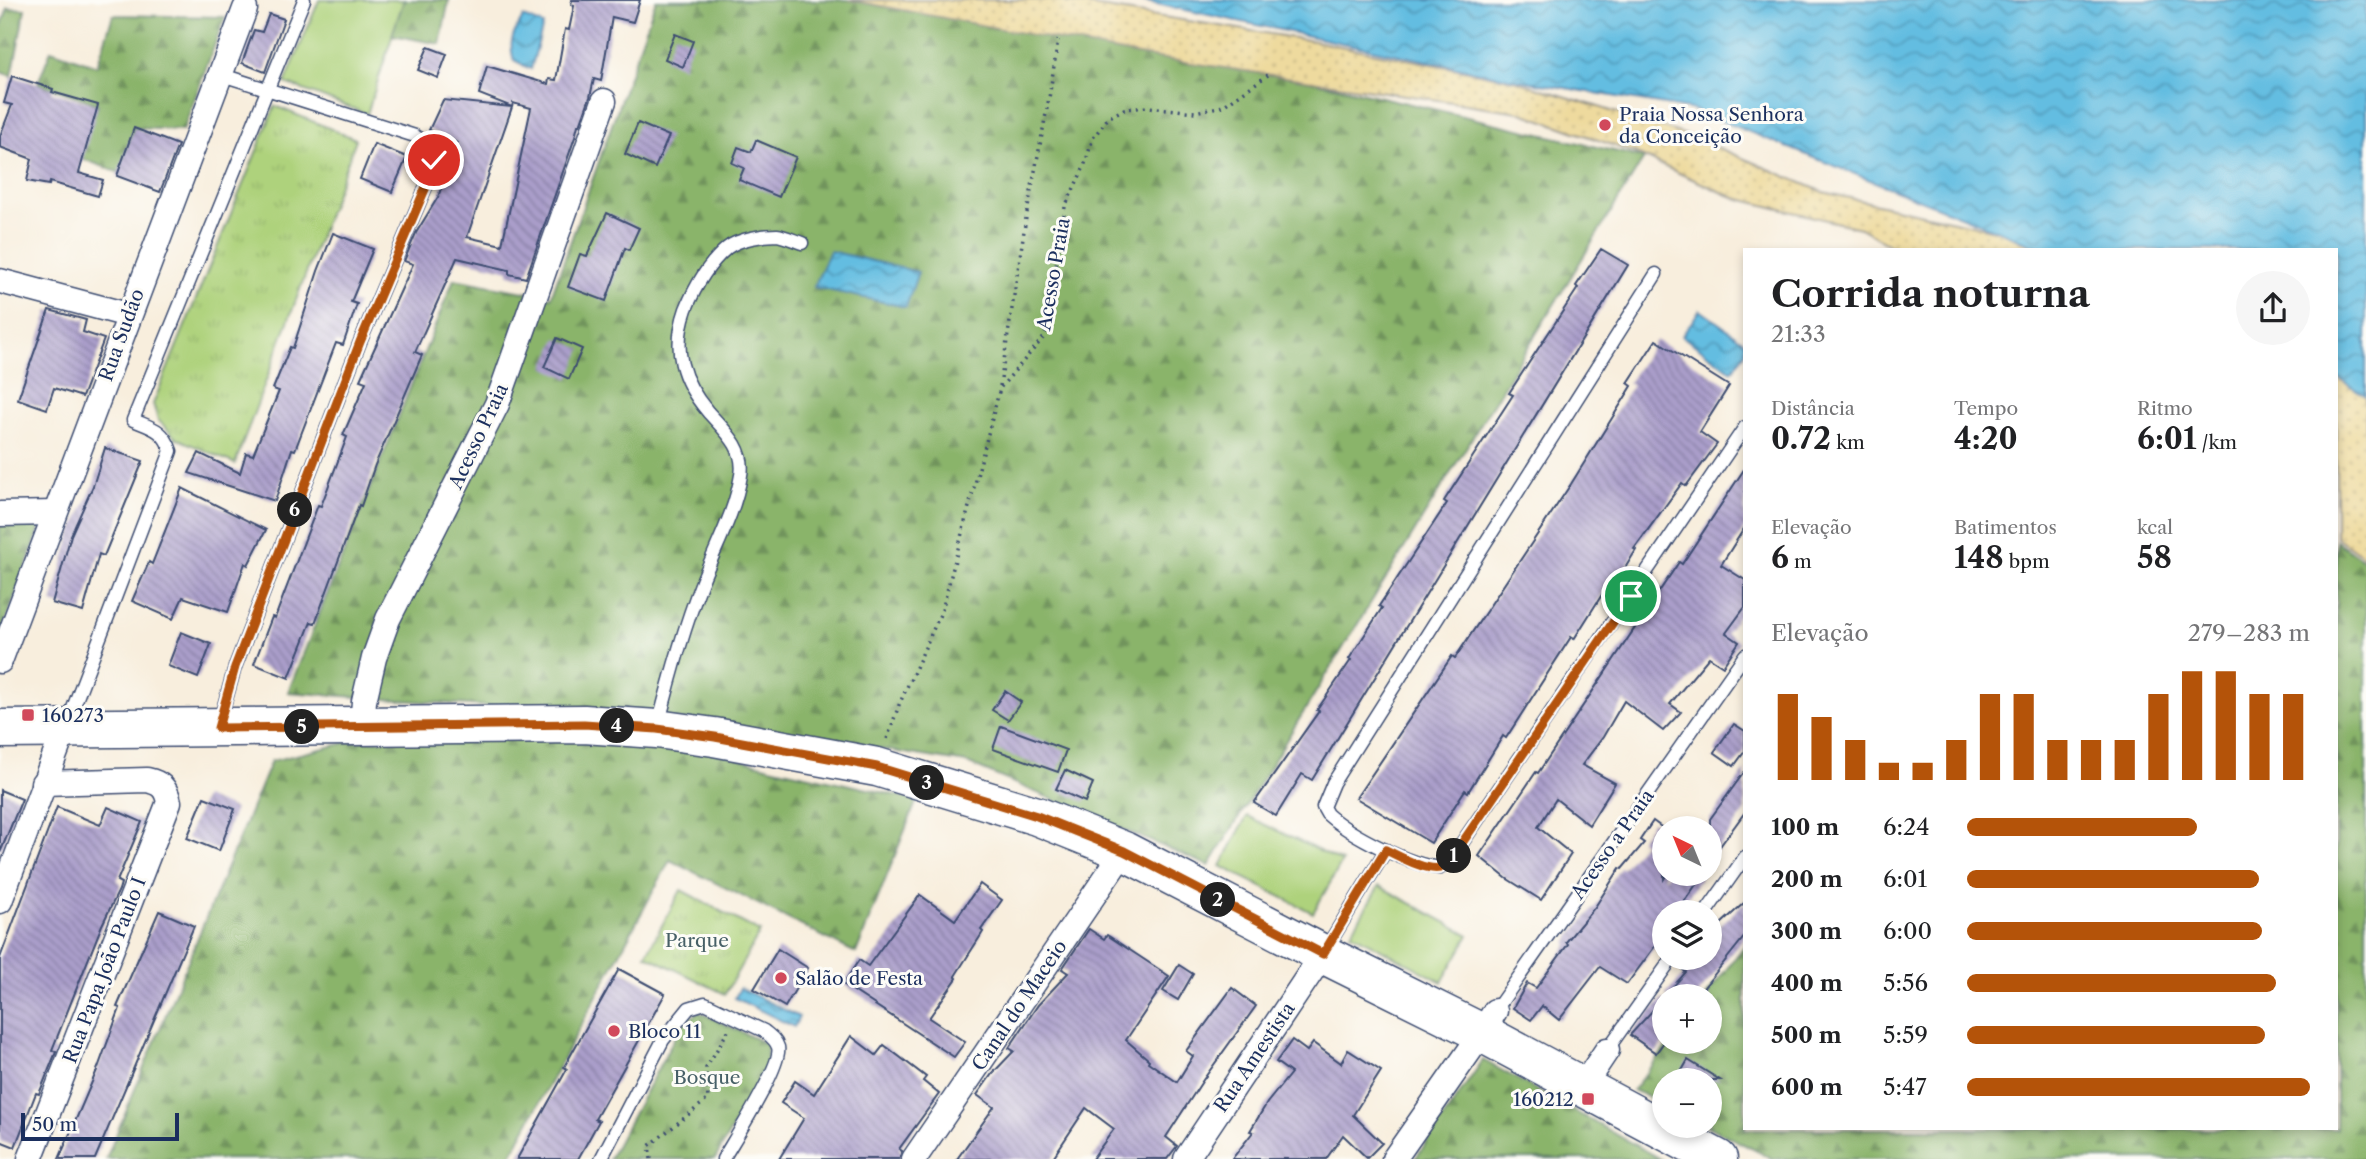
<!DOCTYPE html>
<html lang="pt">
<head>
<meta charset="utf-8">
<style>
	body { margin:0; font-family:"Libre Caslon Text",serif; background:#f6f6f6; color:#202124; height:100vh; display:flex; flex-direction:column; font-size:26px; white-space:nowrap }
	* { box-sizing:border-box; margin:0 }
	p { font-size:23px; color:#757577 }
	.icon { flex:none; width:38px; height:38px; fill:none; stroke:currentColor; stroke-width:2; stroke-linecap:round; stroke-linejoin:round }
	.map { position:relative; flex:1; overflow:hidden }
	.panel { position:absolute; left:1743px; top:248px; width:595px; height:882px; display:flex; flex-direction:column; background:#fff; border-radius:0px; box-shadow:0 4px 10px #0003 }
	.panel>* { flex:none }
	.needle { width:46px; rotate:317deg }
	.buttons { position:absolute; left:1652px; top:816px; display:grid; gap:14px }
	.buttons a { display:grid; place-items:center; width:70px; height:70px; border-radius:50%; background:#fff; box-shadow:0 4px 10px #0003; font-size:35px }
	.scale { position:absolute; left:21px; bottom:18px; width:158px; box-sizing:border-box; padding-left:7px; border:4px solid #1b2f5e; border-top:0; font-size:19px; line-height:24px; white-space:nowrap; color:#1b2f5e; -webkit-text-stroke:5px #fdfcf7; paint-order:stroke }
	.pin { position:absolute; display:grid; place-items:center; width:60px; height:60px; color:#fff; margin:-30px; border:4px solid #fff; border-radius:50%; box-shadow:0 2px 7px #0007 }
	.km { position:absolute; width:35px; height:35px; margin:-18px; border-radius:50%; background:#222; color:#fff; font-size:19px; line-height:35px; text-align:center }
	.round { display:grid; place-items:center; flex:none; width:74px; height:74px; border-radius:37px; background:#f6f6f6 }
	.head { display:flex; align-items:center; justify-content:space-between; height:119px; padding:0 28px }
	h1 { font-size:38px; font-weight:700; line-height:52px }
	.metrics { display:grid; grid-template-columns:repeat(3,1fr); gap:10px; height:119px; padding:7px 28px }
	.metrics div { display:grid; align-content:center }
	.metrics b { font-size:30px; font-weight:700 }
	.metrics small { font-size:19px; font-weight:400 }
	.metrics p { font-size:19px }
	.chart { height:196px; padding:14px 28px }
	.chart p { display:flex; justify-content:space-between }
	.chart svg { width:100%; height:126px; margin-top:7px; stroke:#b45309; stroke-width:6 }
	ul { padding:0 28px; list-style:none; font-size:23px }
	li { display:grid; grid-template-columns:112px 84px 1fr; align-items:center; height:52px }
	li i { height:18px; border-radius:9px; background:#b45309 }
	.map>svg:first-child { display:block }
	.green { fill:#aed27b; stroke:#64806c; stroke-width:2 }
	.forest { fill:url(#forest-firs); stroke:#527264; stroke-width:2 }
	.sand { fill:url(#sand-dots); stroke:#84847e; stroke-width:2 }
	.park { fill:url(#park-tufts); stroke:#64806c; stroke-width:2 }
	.water { fill:url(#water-waves); stroke:#3f76a0; stroke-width:2 }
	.building { fill:url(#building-back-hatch) }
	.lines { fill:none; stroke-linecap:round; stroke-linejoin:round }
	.service-casing { stroke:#3c4c71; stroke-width:15 }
	.minor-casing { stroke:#3c4c71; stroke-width:27 }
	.primary-casing { stroke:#3c4c71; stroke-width:41 }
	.path { stroke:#3c4c71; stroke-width:3.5; stroke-dasharray:2 5; stroke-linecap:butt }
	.service { stroke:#fff; stroke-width:12 }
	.minor { stroke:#fff; stroke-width:24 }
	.primary { stroke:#fff; stroke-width:38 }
	.route-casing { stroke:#fff; stroke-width:14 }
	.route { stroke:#b45309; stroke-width:9 }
	.poi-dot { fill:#d1495b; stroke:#fdfcf7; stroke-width:2.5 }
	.labels { text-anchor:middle; stroke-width:6; stroke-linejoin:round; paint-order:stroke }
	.poi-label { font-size:19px; fill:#1b2f5e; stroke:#fdfcf7; text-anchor:start }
	.street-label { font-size:19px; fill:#1b2f5e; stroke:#fdfcf7 }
	.park-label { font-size:19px; fill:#476067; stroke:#fdfcf7 }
</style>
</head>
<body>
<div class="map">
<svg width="2366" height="1159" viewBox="0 0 2366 1159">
	<defs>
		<pattern id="forest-firs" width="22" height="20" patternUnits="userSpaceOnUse" patternTransform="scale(1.75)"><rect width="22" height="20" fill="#8ab46b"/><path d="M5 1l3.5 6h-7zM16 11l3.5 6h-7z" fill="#70935b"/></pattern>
		<pattern id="sand-dots" width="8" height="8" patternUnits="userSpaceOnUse" patternTransform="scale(1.75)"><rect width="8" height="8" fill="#eeda9e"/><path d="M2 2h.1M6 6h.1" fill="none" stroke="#ccbb8a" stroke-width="1.8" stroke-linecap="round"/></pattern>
		<pattern id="park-tufts" width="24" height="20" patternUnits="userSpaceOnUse" patternTransform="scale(1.75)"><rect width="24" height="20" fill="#aed27b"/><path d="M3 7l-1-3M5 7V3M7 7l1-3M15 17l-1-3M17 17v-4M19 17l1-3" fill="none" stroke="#95b56d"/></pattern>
		<pattern id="water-waves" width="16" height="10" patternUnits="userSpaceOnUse" patternTransform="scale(1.75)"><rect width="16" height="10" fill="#63bde1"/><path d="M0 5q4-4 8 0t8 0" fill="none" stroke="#519aba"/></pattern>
		<pattern id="building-back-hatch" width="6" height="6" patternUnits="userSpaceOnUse" patternTransform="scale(1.75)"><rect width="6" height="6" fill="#aa9eca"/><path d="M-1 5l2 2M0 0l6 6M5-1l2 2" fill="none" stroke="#8a81a7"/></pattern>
	</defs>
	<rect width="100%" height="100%" fill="#fdfcf7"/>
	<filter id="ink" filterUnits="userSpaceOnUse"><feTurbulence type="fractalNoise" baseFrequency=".0143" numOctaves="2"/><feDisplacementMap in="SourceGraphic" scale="14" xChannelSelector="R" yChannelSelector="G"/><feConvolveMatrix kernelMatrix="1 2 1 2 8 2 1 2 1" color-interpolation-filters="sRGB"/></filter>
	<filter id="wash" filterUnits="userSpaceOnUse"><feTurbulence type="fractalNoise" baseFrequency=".00686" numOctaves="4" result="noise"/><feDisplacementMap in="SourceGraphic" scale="28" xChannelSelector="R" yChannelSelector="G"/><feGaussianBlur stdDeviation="1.57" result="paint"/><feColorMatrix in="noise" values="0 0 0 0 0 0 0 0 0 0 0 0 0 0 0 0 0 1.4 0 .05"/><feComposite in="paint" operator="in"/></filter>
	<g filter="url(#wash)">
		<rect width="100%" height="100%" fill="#f8eedd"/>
		<!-- green -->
		<g class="green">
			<path d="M319,0H404L367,114L285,83Z"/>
			<path d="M1247,816L1342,862L1313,913L1221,866Z"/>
			<path d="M1379,886L1469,935L1442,982L1351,933Z"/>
		</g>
		<!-- forest -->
		<g class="forest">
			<path d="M404,0H449L440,44L392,35Z"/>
			<path d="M656,0H859L1316,82L1644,158L1209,866L967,763L710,722L288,692L454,279L551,297Z"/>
			<path d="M8,8L25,9L12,76L0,72V30Z"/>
			<path d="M113,15L225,17L183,130L134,128L120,173L80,158L98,104L38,83L51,50L97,66Z"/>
			<path d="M42,523L0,636V526Z"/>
			<path d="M2336,541L2366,562V1159H1773L1705,1125H1710V1080H1664V1105L1633,1090L1671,1041H1710V996H1706L1745,945V1129H2336Z"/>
			<path d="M622,727L770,767L917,800L856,953L670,860L509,1159H106L271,761L349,742Z"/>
			<path d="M699,1012L767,1044V1066L715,1159H609L681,1026Z"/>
			<path d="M1483,1060L1660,1159H1415Z"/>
		</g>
		<!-- sand -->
		<g class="sand">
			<path d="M849,0H1055L1314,41L1514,80L1695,138L1823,192L1999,231L2048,250H1899L1860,228L1735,198L1632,152L1519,112L1138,55Z"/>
			<path d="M2336,375L2366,391V558L2336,537Z"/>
		</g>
		<!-- park -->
		<g class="park">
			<path d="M275,106L356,139L235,464L176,438L158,420L153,404Z"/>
			<path d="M681,890L760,932L725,994L646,955Z"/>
		</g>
		<!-- water -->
		<g class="water">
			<path d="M1138,0H2366V396L2336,377V250H2046L1694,110L1513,79Z"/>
			<path d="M523,17L543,25L531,69L514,61C508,41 513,35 523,17Z"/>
			<path d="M830,251L918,272L906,307L814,287Z"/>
			<path d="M1700,310L1745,342V353L1732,371L1682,336Z"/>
			<path d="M740,988L799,1017L794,1027L735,998Z"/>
		</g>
		<g id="blocks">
			<!-- building -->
			<g class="building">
				<path d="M572,0H640L633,22L612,17L601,81L594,79L590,97L580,125H578L575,137L526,278L509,274V270L457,258L415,352L422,355L375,465L361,506L359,505L315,623L311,622L289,678L254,664L272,617L275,618L318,505L321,506L347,437L343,435L366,382L360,380L413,264L404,261L416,233L438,197L457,143L429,130L443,100L512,107L467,237L502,245L531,108L513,103L512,107L479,94L487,66L548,84L549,79L556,80L565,29L569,30L574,6L571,5Z"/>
				<path d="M269,14L284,19L265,72L242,63L254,30L262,32Z"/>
				<path d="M675,34L693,41L683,67L665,59Z"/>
				<path d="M428,47L447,54L438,78L418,70Z"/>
				<path d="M12,76L53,89L52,92L98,105L79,173L103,180L98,196L50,182L49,185L27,181L32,159L0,147V136L12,105L4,103Z"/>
				<path d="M638,123L669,136L655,168L625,154Z"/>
				<path d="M134,128L178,145L160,192L117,176Z"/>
				<path d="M756,140L796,157L779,197L739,180L744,168L732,163L738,147L751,152Z"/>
				<path d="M374,144L407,157L392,192L360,179Z"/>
				<path d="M607,213L639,228L629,250L625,248L606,301L568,287L580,254L587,256Z"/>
				<path d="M333,233L373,249L351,302L357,304L343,345L336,343L295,450L292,449L275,501L189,473L199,453L240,473L246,453L253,455L279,391L273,389L290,347L293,348L318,271Z"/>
				<path d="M1601,249L1628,265L1312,780L1302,774L1276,816L1254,803L1319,711L1317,710L1351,660L1349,659L1382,608L1379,606L1447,503L1444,501L1513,395L1509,393L1578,288L1576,286Z"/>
				<path d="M49,310L86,320L83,332L104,339L82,397L54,388L47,409L18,399Z"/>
				<path d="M557,338L582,349L569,379L544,367Z"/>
				<path d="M1656,340L1729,386L1700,432L1717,444L1686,486L1682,483L1634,549L1636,550L1613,588L1608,585L1574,639L1571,637L1506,738L1503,736L1468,792L1465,790L1431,843L1356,798L1452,656L1455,658L1571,484L1632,386L1628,383Z"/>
				<path d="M105,448L143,461L104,556L99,554L83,612L52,603L71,535L93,486Z"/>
				<path d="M1745,468V527L1721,565L1745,580V607L1726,633L1739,642L1723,666L1709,657L1670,704L1681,712L1663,731L1624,701L1603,737L1582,765L1615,783L1589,825L1556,799L1538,827L1571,854L1541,900L1506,878L1479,856L1536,772L1538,773L1679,562L1682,564Z"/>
				<path d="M182,488L266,530L248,565L245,563L228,612L183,597L173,619L132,601L149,562L152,564Z"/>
				<path d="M181,632L211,644L198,678L168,666Z"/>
				<path d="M1005,691L1021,702L1008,720L992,710Z"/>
				<path d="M1734,724L1745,731V751L1734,766L1714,752Z"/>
				<path d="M1001,726L1066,750L1058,772L993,749Z"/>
				<path d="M1065,770L1093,783L1085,802L1056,789Z"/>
				<path d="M1745,771V812L1710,860V819Z"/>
				<path d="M0,790L22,799L0,853Z"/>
				<path d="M204,797L235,809L219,851L187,838Z"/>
				<path d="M57,807L100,825L108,807L142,822L117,881L121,883L119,890L102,925L52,1050L56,1052L39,1094L36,1093L15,1147L0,1141V958Z"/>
				<path d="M1653,821L1664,829V879L1668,873H1704L1677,912H1664V934L1627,984L1600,967L1559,1020L1542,1006L1531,1020L1513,1008L1527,983L1536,988L1568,944L1566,942L1595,907L1620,868L1622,869L1644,843L1640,840Z"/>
				<path d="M980,884L1002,900L981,930L983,932L955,976L957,978L929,1018L965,1042L954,1057L843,984L859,960L868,966L920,895L955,920Z"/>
				<path d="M1745,902V936L1697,996H1665L1686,972L1683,970L1694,957H1710V934Z"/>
				<path d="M159,911L194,926L95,1159H59L98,1068L120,1008L117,1007Z"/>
				<path d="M1089,929L1104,939L1107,935L1169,976L1126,1040L1149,1060L1148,1062L1177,1082L1193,1056L1186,1051L1232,988L1256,1006L1203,1080L1166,1137L1177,1146L1167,1159H1092L1114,1129L1086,1108L1052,1159H957L994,1107L977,1095L992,1074L1014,1051L1009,1048L1038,1005L1068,973L1062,969Z"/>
				<path d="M778,949L808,968L785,1007L754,989Z"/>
				<path d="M1179,965L1193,974L1178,1000L1163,991Z"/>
				<path d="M619,969L665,994L595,1119L599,1121L578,1159H517L567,1069L564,1067Z"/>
				<path d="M1664,998V1042L1656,1053L1630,1035Z"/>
				<path d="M851,1036L876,1055L884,1045L926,1077L923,1081L939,1094L899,1149L902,1151L899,1159H779L804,1118L781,1103L795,1081L814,1094Z"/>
				<path d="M1292,1040L1307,1051L1313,1043L1341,1063L1348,1050L1381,1071L1353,1115L1382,1143L1367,1158L1343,1135L1326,1159H1232L1253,1132L1250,1131L1267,1103L1291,1073L1276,1062Z"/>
				<path d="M1688,1060L1720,1080H1689L1680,1074Z"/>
			</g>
		</g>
	</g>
	<g filter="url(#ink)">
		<use href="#blocks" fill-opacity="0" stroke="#3c4c71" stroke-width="2"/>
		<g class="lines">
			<!-- service casing -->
			<g class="service-casing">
				<g id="service">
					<path d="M1656,274L1333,783L1323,807L1327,814C1350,835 1409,865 1440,868L1449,862L1745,427"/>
					<path d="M67,724L171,451C164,430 153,428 133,420L304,0"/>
					<path d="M219,724L235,667L360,342L431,175C435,154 434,147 415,136L219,74"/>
					<path d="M658,726C670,678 683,630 701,584C715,548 735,513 741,475C746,448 724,430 708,412C681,380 672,349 686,309C695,287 708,264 727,248C738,239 763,235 777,235C785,236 795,241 802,243"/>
					<path d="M1706,912L1745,857"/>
					<path d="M1324,952L1386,850"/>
					<path d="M1495,1011L1745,655"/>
					<path d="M1607,1050L1673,957"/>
					<path d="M601,1159L663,1040L689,1008L705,1003L764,1031C770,1036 776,1040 778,1047C783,1064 734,1140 723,1159"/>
				</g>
			</g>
			<!-- minor casing -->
			<g class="minor-casing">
				<g id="minor">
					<path d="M0,281L128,315"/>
					<path d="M0,514L55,513"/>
					<path d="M0,661L245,9"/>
					<path d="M362,727L364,701L374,658L388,619L497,404L604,101"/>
					<path d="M0,901L65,728"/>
					<path d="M1583,1086L1607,1050"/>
					<path d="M30,1159L169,802C166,788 161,783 147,780L43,783"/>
					<path d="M914,1159L1124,851"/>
					<path d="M1186,1159L1323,954"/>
					<path d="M1394,1159L1482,1033L1495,1011"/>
				</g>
			</g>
			<!-- primary casing -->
			<g class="primary-casing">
				<path id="primary" d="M0,729L584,724L657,729L714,737L877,767L1037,816L1124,851L1323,954L1482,1033L1718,1159"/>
			</g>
			<!-- path -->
			<g class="path">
				<path d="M1000,386L1026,218L1049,98L1058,40"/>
				<path d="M887,739L899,705L942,610L1000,388L1045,336L1065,207L1084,167L1093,138L1108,118L1124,109L1148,107L1195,112L1223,106L1268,75"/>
				<path d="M651,1159L649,1146L708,1099L706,1068L728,1031"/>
			</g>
			<!-- service -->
			<use href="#service" class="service"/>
			<!-- minor -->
			<use href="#minor" class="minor"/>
			<!-- primary -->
			<use href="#primary" class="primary"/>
		</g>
	</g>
	<g class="lines" filter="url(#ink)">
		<!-- route casing -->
		<g class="route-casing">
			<path id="route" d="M434,160L431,175L360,342L235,667L218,728L584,724L657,729L715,737L877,767L1037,816L1124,851L1323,954L1386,850C1399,856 1425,871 1440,868C1440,868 1448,863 1449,862L1631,596"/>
		</g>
		<!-- route -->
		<use href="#route" class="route"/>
	</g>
	<!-- markers -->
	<g class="poi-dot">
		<circle cx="1605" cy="125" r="7"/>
		<rect x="21" y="708" width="14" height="14" rx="3.5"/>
		<circle cx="781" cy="978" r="7"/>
		<circle cx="614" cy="1031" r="7"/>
		<rect x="1581" y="1092" width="14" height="14" rx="3.5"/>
	</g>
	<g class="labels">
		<!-- poi labels -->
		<g class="poi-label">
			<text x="1619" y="121">Praia Nossa Senhora<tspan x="1619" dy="22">da Conceição</tspan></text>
			<text x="42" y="722">160273</text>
			<text x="795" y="985">Salão de Festa</text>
			<text x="628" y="1038">Bloco 11</text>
			<text x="1574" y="1106" text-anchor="end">160212</text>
		</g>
		<!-- street labels -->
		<g class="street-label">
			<text transform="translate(1053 274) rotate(-80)" y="7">Acesso Praia</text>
			<text transform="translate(121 335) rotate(-70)" y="7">Rua Sudão</text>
			<text transform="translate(478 436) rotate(-65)" y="7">Acesso Praia</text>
			<text transform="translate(1612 844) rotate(-55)" y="7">Acesso a Praia</text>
			<text transform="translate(104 970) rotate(-69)" y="7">Rua Papa João Paulo I</text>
			<text transform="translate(1019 1005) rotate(-56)" y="7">Canal do Maceio</text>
			<text transform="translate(1254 1057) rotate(-56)" y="7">Rua Amestista</text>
		</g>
		<!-- park labels -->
		<g class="park-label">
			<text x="697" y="947">Parque</text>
			<text x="707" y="1084">Bosque</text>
		</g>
	</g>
</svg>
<div class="buttons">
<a><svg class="needle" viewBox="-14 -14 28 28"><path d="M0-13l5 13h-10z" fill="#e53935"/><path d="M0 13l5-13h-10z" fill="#757577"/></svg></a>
<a><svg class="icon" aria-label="layers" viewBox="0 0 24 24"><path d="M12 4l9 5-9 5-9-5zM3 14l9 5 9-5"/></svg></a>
<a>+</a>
<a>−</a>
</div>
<div class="scale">50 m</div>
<div class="pin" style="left:1631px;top:596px;background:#1e9e55"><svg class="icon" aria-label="arrive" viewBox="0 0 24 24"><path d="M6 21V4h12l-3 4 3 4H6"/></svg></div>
<div class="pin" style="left:434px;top:160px;background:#d93025"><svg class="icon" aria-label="check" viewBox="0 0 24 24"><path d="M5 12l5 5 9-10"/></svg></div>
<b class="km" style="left:1454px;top:856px">1</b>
<b class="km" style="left:1218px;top:900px">2</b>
<b class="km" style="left:927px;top:783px">3</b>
<b class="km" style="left:617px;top:726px">4</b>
<b class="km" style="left:302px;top:727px">5</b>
<b class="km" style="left:295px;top:510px">6</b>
<section class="panel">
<div class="head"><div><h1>Corrida noturna</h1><p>21:33</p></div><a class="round"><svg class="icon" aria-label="share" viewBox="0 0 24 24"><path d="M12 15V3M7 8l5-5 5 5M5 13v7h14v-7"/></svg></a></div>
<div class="metrics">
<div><p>Distância</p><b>0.72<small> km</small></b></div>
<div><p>Tempo</p><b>4:20</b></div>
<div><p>Ritmo</p><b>6:01<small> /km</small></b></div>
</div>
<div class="metrics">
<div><p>Elevação</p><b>6<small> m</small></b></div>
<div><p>Batimentos</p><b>148<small> bpm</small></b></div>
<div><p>kcal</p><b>58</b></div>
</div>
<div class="chart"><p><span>Elevação</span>279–283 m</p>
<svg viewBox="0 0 160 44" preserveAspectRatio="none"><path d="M5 44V14M15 44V22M25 44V30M35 44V38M45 44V38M55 44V30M65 44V14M75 44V14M85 44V30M95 44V30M105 44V30M115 44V14M125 44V6M135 44V6M145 44V14M155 44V14"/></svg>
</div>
<ul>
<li><b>100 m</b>6:24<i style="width:67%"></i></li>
<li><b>200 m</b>6:01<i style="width:85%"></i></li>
<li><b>300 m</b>6:00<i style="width:86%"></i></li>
<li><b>400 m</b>5:56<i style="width:90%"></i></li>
<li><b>500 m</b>5:59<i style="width:87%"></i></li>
<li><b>600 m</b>5:47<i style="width:100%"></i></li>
</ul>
</section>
</div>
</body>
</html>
